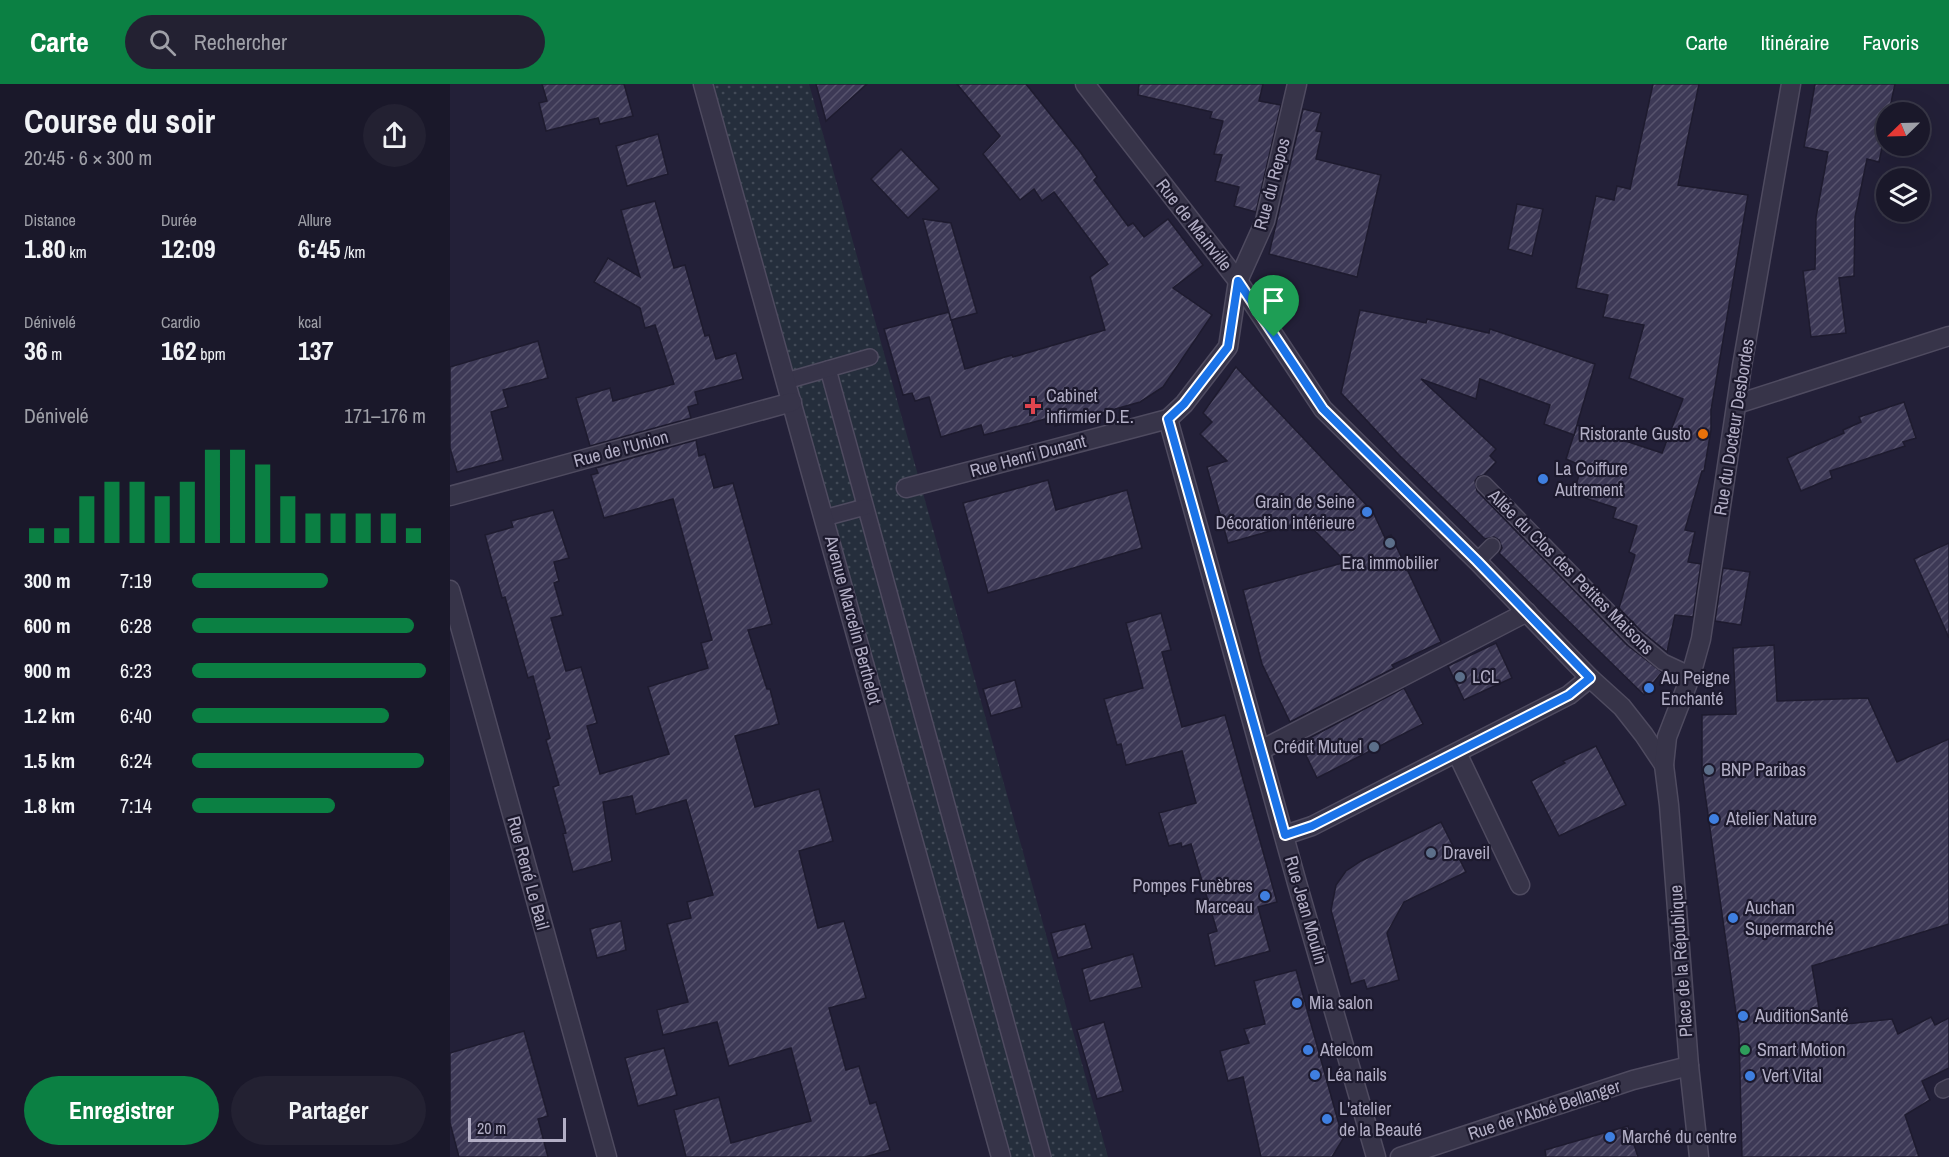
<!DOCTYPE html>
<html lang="fr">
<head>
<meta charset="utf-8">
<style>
	body { margin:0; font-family:"Archivo Narrow",sans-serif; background:#232132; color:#f1f3f6; height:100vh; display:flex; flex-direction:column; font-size:22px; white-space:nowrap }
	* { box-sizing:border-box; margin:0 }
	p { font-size:20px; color:#9fa0a8 }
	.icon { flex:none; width:33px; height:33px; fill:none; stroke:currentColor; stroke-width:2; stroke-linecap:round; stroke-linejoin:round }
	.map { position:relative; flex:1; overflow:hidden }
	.side { display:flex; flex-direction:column; background:#1a182a; width:450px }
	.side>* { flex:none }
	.needle { width:39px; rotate:247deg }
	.buttons { position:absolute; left:1426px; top:18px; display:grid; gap:12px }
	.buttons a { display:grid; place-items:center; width:54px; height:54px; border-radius:50%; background:#1a182a; box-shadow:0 6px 24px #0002,0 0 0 2px #383747; font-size:30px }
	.scale { position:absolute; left:18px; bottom:15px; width:98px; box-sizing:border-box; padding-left:6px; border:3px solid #b2aec5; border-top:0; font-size:16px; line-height:21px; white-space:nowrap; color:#b2aec5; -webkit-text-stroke:4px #1c192d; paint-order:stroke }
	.pin { position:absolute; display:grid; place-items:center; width:51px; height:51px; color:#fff; margin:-62px -26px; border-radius:50% 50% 50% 0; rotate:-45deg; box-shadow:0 0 6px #0007 }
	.pin .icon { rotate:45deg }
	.round { display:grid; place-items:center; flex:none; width:63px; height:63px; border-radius:32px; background:#232132 }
	.summary { display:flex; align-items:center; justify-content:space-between; height:102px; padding:0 24px }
	h1 { font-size:33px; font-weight:700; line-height:45px }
	.metrics { display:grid; grid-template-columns:repeat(3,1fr); gap:9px; height:102px; padding:6px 24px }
	.metrics div { display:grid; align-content:center }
	.metrics b { font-size:26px; font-weight:700 }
	.metrics small { font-size:16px; font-weight:400 }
	.metrics p { font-size:16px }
	.chart { height:168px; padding:12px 24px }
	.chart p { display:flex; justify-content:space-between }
	.chart svg { width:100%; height:108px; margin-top:6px; stroke:#0b8043; stroke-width:6 }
	.action { display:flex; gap:12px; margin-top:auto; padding:12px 24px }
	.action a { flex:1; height:69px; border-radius:36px; background:#0b8043; color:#fff; font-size:24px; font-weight:700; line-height:69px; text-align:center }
	.action a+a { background:#232132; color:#f1f3f6 }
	ul { padding:0 24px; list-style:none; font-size:20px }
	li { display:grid; grid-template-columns:96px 72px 1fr; align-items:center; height:45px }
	li i { height:15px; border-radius:8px; background:#0b8043 }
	header { display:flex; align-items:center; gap:36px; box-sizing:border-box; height:84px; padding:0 30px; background:#0b8043; color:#fff }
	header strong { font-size:28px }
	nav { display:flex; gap:33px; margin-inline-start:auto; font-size:21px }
	.search { width:420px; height:54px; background:#232132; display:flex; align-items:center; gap:15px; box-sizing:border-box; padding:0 21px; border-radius:33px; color:#9fa0a8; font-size:22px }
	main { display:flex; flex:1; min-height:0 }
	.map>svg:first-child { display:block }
	.grass { fill:url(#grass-dots) }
	.building { fill:url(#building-hatch); stroke:#1e1b2f; stroke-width:1.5 }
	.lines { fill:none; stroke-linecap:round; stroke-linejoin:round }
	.service-casing { stroke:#4f4b60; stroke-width:18 }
	.pedestrian-casing { stroke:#4f4b60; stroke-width:21 }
	.minor-casing { stroke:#4f4b60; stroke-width:21 }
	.service { stroke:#373449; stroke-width:15 }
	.pedestrian { stroke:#373449; stroke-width:18 }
	.minor { stroke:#373449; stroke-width:18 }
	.route-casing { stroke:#fff; stroke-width:12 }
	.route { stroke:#1a73e8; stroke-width:8 }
	.health-dot { fill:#e0444e; stroke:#1c192d; stroke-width:2 }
	.food-dot { fill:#e8710a; stroke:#1c192d; stroke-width:2 }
	.shop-dot { fill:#3f7fe0; stroke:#1c192d; stroke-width:2 }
	.service-dot { fill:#5c6f8a; stroke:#1c192d; stroke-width:2 }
	.leisure-dot { fill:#2e9e5b; stroke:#1c192d; stroke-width:2 }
	.labels { text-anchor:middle; stroke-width:4.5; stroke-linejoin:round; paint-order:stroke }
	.street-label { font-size:18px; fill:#b2aec5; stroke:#1c192d }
	.poi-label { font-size:18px; fill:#b2aec5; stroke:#1c192d; text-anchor:start }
</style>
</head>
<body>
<header>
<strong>Carte</strong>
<div class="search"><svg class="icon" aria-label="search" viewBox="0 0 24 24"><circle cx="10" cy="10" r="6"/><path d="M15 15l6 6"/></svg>Rechercher</div>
<nav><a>Carte</a><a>Itinéraire</a><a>Favoris</a></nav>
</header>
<main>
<section class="side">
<div class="summary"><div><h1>Course du soir</h1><p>20:45 · 6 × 300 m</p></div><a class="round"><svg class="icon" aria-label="share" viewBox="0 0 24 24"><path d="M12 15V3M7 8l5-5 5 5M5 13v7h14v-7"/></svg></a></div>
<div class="metrics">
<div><p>Distance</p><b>1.80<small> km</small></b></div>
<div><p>Durée</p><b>12:09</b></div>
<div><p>Allure</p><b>6:45<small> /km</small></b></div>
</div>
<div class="metrics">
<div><p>Dénivelé</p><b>36<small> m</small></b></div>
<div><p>Cardio</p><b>162<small> bpm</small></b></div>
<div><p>kcal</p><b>137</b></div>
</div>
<div class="chart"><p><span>Dénivelé</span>171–176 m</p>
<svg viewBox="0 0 160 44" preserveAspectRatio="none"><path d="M5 44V38M15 44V38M25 44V25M35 44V19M45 44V19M55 44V25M65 44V19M75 44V6M85 44V6M95 44V12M105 44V25M115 44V32M125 44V32M135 44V32M145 44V32M155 44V38"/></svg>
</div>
<ul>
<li><b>300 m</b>7:19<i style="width:58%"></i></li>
<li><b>600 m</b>6:28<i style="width:95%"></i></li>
<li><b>900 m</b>6:23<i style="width:100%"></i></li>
<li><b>1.2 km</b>6:40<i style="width:84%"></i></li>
<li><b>1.5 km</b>6:24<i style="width:99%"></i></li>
<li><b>1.8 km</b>7:14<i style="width:61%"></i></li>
</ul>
<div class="action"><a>Enregistrer</a><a>Partager</a></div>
</section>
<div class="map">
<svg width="1499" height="1073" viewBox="0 0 1499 1073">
	<defs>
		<pattern id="grass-dots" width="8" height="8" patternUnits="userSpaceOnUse" patternTransform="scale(1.5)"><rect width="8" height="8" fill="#252e3c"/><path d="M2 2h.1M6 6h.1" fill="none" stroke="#424a57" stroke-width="1.8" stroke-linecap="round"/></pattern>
		<pattern id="building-hatch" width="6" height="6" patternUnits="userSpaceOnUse" patternTransform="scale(1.5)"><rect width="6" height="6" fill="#3d3956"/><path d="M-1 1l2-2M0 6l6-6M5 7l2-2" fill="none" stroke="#57536d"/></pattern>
	</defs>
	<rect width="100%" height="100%" fill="#232038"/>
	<!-- grass -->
	<path class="grass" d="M261,0H359L658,1073H558Z"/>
	<!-- building -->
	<g class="building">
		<path d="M92,0H174L183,32L150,40L148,34L96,47L89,19L97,17Z"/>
		<path d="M366,0H417L376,37Z"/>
		<path d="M507,0H576L631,69L647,93L644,96L678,142L683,139L694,153L718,135L753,181L723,204L762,231L713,303L690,318L605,342L603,333L534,351L531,341L491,353L479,313L465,317L462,309L453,311L434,245L499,228L515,285L562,271L563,273L655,246L640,193L658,180L604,108L592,117L584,105L570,116L533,70L550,52Z"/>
		<path d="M689,0H813L809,17L831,21L806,128L784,122L789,103L765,97L772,71L764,70L773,37L760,34L762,28L688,11Z"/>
		<path d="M1203,0H1249L1228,101L1298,111L1261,326V346L1254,387H1252L1235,446L1245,448L1238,478L1251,480L1243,533L1225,531L1217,568L1191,547L1169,524L1185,471L1179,468L1187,442L1163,434L1166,424L1123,410L1132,382L1116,375L1127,341L1212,369L1233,315L1179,294L1194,241L1153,233L1158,211L1126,204L1146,112L1164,116L1167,102L1180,105Z"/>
		<path d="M1365,0H1445L1439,28H1437V40L1429,78L1417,75L1405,133L1404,192L1389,194L1396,249L1361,253L1353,187L1365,185L1366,133L1378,68L1354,63Z"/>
		<path d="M853,25L871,29L866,47L872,48L866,75L931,91L907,193L819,170Z"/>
		<path d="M208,50L218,90L177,102L166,62Z"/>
		<path d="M451,65L489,105L458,134L421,95Z"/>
		<path d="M205,117L224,184L235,181L255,252L259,251L266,275L286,269L293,295L245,308L248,320L238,323L241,334L140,362L126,314L160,304L163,317L224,300L205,241L195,244L190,224L144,198L158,174L190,193L171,126Z"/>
		<path d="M1067,120L1093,125L1082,172L1058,165Z"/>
		<path d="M473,135L501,139L527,229L501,236Z"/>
		<path d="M910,226L976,239L977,235L1039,249L1040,245L1145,280L1124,351L1094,340L1100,321L1030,295L1026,315L971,295L1046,365L1040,372L1046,378L1034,391L1028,393L1025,397L1027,407L1177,561L1212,588L1194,611L1049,469L1052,464L1049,456L1044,453L1035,455L949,371L891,309Z"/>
		<path d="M88,257L98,294L53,306L58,323L41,328L53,376L7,388L0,364V283Z"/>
		<path d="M786,283L923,428L935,454L941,451L991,558L942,581L944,584L840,638L812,580L793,506L896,478L855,437L778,459L757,383L777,377L750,350L762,338L753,329Z"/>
		<path d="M1454,318L1466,354L1453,358L1455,362L1380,387L1382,394L1351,407L1337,374L1394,349L1393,346L1411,338L1409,333Z"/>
		<path d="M246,356L249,372L255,370L264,404L283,399L322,540L298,546L317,605H320L329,640L285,652L305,723L369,705L383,757L349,767L368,844L394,837L416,914L379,924L396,986L409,982L420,1020L426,1018L440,1066L415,1073H236L224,1026L269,1013L281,1059L361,1037L341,964L279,982L267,938L213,951L207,926L238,918L217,840L241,834L237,818L263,811L236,716L186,730L182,712L153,718L162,777L123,788L113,750L116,749L103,703L109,701L96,656L100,654L83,592L78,594L55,513L52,514L35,451L63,443L61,437L103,426L119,474L104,478L109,497L104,499L113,531L101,534L116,587L131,583L147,639L137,642L150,690L219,670L198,603L258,584L251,559L262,556L223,415L154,434L141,391L148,389L146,384Z"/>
		<path d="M598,396L606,426L677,406L692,464L538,509L513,419Z"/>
		<path d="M1499,459V554L1464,475Z"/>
		<path d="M1273,484L1300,488L1291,541L1265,537Z"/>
		<path d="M711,529L721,566L712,568L732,643L775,631L827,818L808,823L820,867L765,882L758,850L767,847L741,760L732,763L731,759L719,762L709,729L746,719L732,667L676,681L671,660L667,661L654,615L693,604L676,539Z"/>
		<path d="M1046,559L1062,594L1014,616L998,582Z"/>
		<path d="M1324,561L1327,617L1418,614L1447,678L1499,655V840L1362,882L1370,930L1392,927L1397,940L1442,935L1448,950L1481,933L1485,941L1499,934V984L1472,997L1480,1016L1455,1031L1469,1073H1292L1289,950L1252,688V631L1286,630L1283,564Z"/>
		<path d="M565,596L572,623L541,632L533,605Z"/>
		<path d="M954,604L973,640L867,694L850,659Z"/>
		<path d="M1146,662L1176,721L1109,752L1081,697L1115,679L1113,677Z"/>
		<path d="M991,738L1016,788L954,818L937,849L949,896L917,905L914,896L901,900L881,826L886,801L896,787L911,777Z"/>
		<path d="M171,837L176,866L147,874L140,845Z"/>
		<path d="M635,840L642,864L608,874L601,849Z"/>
		<path d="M683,870L692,903L640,917L632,885Z"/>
		<path d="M846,886L893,1055L882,1073H811L793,993L778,997L770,967L799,959L794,945L815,940L804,897Z"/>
		<path d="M654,938L673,1007L647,1015L627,946Z"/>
		<path d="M74,947L98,1032L88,1035L98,1073H9L0,1039V969Z"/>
		<path d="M214,964L227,1011L188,1022L175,974Z"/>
		<path d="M1178,1042L1188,1073H1096L1095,1066Z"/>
	</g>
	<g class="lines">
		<!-- service casing -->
		<g class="service-casing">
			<g id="service">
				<path d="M378,285L593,1073"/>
				<path d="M336,297L420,273"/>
				<path d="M1034,400L1184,554L1213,578L1241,591"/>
				<path d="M374,434L415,423"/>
				<path d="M1027,477L1042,462"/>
				<path d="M1493,1006L1499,1003"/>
			</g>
		</g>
		<!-- pedestrian casing -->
		<g class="pedestrian-casing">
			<g id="pedestrian">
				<path d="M811,666L1077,528"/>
				<path d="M1007,669L1070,801"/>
			</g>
		</g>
		<!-- minor casing -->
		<g class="minor-casing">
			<g id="minor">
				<path d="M253,0L551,1073"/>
				<path d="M635,0L788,197L873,325L1027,477L1140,594L1172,623L1194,651L1214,681"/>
				<path d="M1287,320L1499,252"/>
				<path d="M718,335L847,799L926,1073"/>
				<path d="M456,404L718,335L734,320L778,263L788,197L815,137L847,0"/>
				<path d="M0,412L342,318"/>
				<path d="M0,506L157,1073"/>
				<path d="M835,751L862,742L1119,611L1140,594"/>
				<path d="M950,1073L1183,996L1239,982"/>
				<path d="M1249,1073L1239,982L1219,721L1214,681L1217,653L1241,591L1251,555L1292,282L1341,0"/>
			</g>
		</g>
		<!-- service -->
		<use href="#service" class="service"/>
		<!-- pedestrian -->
		<use href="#pedestrian" class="pedestrian"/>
		<!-- minor -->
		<use href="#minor" class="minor"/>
	</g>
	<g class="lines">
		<!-- route casing -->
		<g class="route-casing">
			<path id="route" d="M788,197L873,325L1027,477L1140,594L1119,611L862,742L835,751L718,335L734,320L778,263Z"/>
		</g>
		<!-- route -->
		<use href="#route" class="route"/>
	</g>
	<!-- markers -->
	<path class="health-dot" d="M580 313h6v6h6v6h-6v6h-6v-6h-6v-6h6z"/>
	<circle class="food-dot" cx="1253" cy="350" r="6"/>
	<g class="shop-dot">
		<circle cx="1093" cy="395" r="6"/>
		<circle cx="917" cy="428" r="6"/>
		<circle cx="1199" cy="604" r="6"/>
		<circle cx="1264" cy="735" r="6"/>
		<circle cx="815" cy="812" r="6"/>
		<circle cx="1283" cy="834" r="6"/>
		<circle cx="847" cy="919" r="6"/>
		<circle cx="1293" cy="932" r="6"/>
		<circle cx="858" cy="966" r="6"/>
		<circle cx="865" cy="991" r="6"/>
		<circle cx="1300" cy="992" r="6"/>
		<circle cx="877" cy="1035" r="6"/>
		<circle cx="1160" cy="1053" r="6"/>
	</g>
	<g class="service-dot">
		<circle cx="940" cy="459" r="6"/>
		<circle cx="1010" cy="593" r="6"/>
		<circle cx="924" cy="663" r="6"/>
		<circle cx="1259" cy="686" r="6"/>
		<circle cx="981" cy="769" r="6"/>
	</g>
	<circle class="leisure-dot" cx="1295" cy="966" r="6"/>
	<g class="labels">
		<!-- street labels -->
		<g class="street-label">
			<text transform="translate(822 100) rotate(-75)" y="6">Rue du Repos</text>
			<text transform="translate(744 141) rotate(52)" y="6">Rue de Mainville</text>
			<text transform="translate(1284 343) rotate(-81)" y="6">Rue du Docteur Desbordes</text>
			<text transform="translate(171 365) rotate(-15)" y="6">Rue de l'Union</text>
			<text transform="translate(578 372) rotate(-15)" y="6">Rue Henri Dunant</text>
			<text transform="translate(1121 488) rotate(45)" y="6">Allée du Clos des Petites Maisons</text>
			<text transform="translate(403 536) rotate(75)" y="6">Avenue Marcelin Berthelot</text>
			<text transform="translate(78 789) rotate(75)" y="6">Rue René Le Bail</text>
			<text transform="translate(856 826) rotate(74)" y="6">Rue Jean Moulin</text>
			<text transform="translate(1231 877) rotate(-94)" y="6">Place de la République</text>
			<text transform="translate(1094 1026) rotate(-18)" y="6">Rue de l'Abbé Bellanger</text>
		</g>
		<!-- poi labels -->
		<g class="poi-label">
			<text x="596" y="318">Cabinet<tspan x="596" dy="21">infirmier D.E.</tspan></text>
			<text x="1241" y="356" text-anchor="end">Ristorante Gusto</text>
			<text x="1105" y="391">La Coiffure<tspan x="1105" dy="21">Autrement</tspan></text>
			<text x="905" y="424" text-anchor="end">Grain de Seine<tspan x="905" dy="21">Décoration intérieure</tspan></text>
			<text x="940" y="485" text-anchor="middle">Era immobilier</text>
			<text x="1022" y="599">LCL</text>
			<text x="1211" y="600">Au Peigne<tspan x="1211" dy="21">Enchanté</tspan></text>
			<text x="912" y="669" text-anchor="end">Crédit Mutuel</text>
			<text x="1271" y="692">BNP Paribas</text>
			<text x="1276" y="741">Atelier Nature</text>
			<text x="993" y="775">Draveil</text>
			<text x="803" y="808" text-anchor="end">Pompes Funèbres<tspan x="803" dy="21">Marceau</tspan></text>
			<text x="1295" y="830">Auchan<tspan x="1295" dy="21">Supermarché</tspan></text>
			<text x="859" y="925">Mia salon</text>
			<text x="1305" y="938">AuditionSanté</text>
			<text x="870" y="972">Atelcom</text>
			<text x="1307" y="972">Smart Motion</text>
			<text x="877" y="997">Léa nails</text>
			<text x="1312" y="998">Vert Vital</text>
			<text x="889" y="1031">L'atelier<tspan x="889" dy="21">de la Beauté</tspan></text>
			<text x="1172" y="1059">Marché du centre</text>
		</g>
	</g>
</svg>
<div class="buttons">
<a><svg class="needle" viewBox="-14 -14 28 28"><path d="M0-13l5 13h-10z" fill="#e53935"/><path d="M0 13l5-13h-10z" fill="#9fa0a8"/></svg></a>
<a><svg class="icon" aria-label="layers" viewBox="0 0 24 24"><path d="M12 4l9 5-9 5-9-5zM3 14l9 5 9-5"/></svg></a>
</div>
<div class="scale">20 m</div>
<div class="pin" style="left:824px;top:253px;background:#1e9e55"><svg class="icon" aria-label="arrive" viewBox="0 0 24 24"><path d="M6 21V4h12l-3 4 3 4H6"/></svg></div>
</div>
</main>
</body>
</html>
